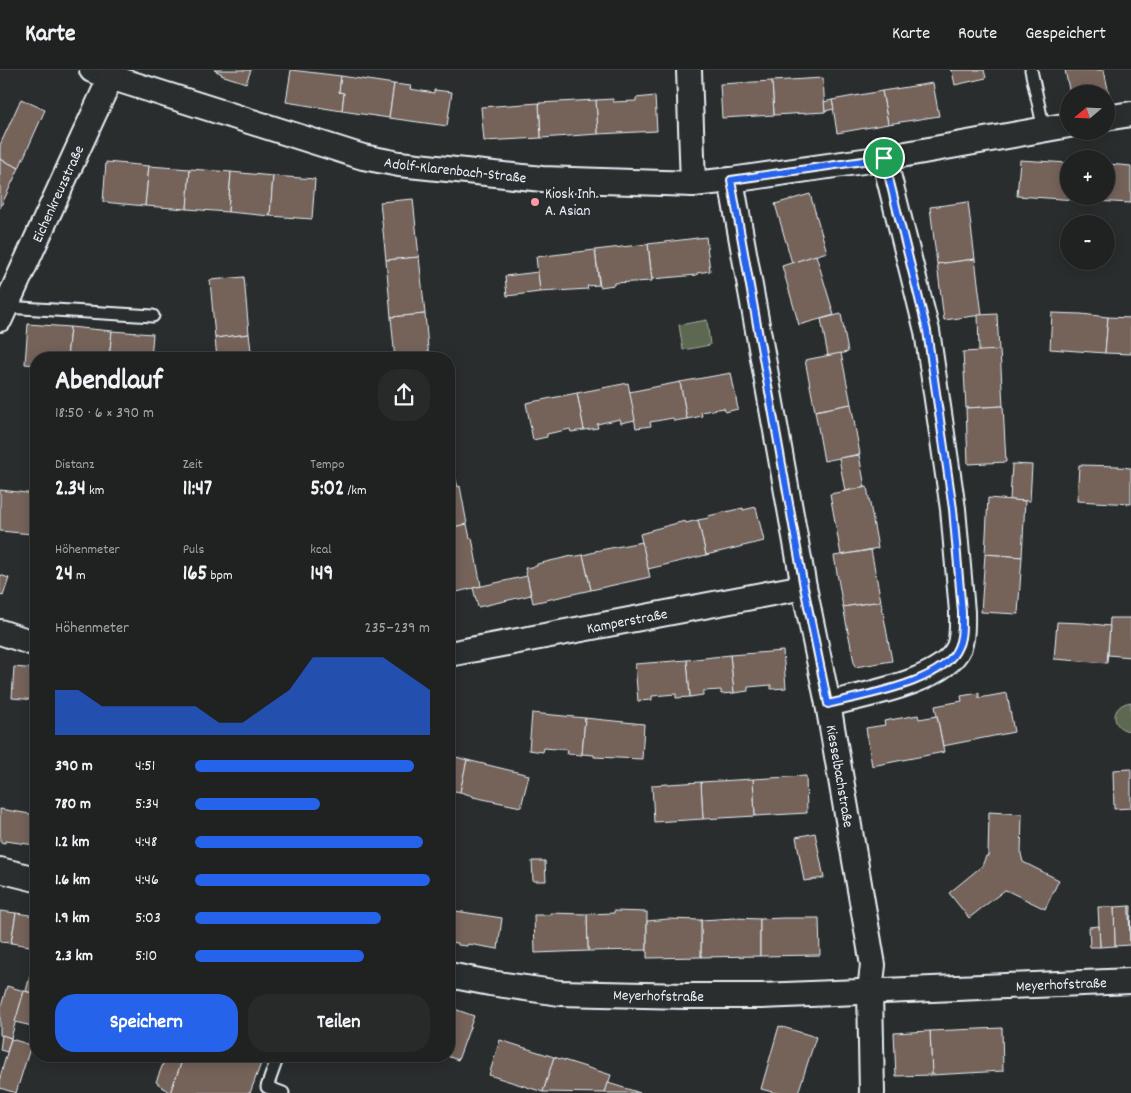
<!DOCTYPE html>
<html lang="de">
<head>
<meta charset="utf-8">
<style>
	body { margin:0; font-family:Dekko,sans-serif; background:#282a2a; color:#f1f3f6; height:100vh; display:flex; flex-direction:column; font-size:19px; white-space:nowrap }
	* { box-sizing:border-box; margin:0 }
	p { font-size:16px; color:#a2a4a5 }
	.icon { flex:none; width:28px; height:28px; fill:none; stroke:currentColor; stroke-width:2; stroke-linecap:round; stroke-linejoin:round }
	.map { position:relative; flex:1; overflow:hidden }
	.panel { position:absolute; left:30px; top:282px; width:425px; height:710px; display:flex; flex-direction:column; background:#202222; border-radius:20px; box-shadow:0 2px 12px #0003,0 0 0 1px #3d3f40 }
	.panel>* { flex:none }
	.needle { width:32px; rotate:251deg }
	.controls { position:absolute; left:1060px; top:15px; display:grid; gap:10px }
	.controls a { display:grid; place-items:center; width:55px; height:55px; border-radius:50%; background:#202222; box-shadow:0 2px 12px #0003,0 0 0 1px #3d3f40; font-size:25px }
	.pin { position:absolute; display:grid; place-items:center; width:42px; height:42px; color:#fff; margin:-21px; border:2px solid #fff; border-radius:50%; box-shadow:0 1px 5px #0007 }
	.round { display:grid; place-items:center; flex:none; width:52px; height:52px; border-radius:20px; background:#282a2a }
	.headline { display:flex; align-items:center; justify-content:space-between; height:85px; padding:0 25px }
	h1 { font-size:28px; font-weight:700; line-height:38px }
	.stats { display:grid; grid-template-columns:repeat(3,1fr); gap:8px; height:85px; padding:5px 25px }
	.stats div { display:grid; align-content:center }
	.stats b { font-size:21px; font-weight:700 }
	.stats small { font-size:14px; font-weight:400 }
	.stats p { font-size:14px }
	.chart { height:140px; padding:10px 25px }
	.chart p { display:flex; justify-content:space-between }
	.chart svg { width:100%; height:90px; margin-top:5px; fill:#2563eb; opacity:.7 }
	.button { display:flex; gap:10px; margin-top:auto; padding:10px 25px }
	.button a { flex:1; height:58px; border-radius:20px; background:#2563eb; color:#fff; font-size:20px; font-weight:700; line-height:58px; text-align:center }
	.button a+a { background:#282a2a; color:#f1f3f6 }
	ul { padding:0 25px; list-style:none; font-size:16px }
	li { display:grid; grid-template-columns:80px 60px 1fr; align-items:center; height:38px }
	li i { height:12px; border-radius:6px; background:#2563eb }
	header { display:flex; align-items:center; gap:30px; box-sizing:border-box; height:70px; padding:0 25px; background:#202222; border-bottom:1px solid #3d3f40 }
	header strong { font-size:24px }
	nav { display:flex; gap:28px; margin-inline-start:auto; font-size:18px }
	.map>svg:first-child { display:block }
	.green { fill:#5b674f; stroke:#a2aca4 }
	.building { fill:#74645a; stroke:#e8f1f8 }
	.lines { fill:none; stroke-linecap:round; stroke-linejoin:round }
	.service-casing { stroke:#e8f1f8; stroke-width:15 }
	.minor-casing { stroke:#e8f1f8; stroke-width:28 }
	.service { stroke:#2a2d2e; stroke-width:11 }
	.minor { stroke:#2a2d2e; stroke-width:24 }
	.route-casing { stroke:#fff; stroke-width:10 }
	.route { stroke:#2563eb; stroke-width:6 }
	.poi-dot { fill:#ff9aa2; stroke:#2a2d2e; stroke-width:2 }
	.labels { text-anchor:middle; stroke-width:5; stroke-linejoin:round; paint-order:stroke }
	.street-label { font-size:15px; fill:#e8f1f8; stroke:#2a2d2e }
	.poi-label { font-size:15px; fill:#e8f1f8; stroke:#2a2d2e; text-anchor:start }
</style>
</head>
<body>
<header>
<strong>Karte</strong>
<nav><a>Karte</a><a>Route</a><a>Gespeichert</a></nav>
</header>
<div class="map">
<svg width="1131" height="1023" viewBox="0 0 1131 1023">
	<rect width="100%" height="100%" fill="#2a2d2e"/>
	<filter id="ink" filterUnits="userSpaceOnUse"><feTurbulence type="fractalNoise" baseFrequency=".02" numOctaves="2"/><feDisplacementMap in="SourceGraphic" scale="10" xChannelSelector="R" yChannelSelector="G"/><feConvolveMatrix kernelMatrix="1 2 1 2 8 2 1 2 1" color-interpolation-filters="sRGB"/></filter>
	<g filter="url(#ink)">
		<!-- green -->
		<g class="green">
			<path d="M707,250L710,275L683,280L679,255Z"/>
			<path d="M1131,632V661C1110,660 1109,635 1131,632Z"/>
		</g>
		<!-- building -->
		<g class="building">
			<path d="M214,0H251L246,13L221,5L222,4Z"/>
			<path d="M291,0L341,6L339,22L344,23L342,41L286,32Z"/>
			<path d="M950,0H984L986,8L955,15L952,1Z"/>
			<path d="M1065,0H1104L1109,24H1070Z"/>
			<path d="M341,6L394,14L389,48L342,41L344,23L339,22Z"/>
			<path d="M823,8L825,42L774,45L772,11Z"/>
			<path d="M772,11L774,45L722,48L720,14Z"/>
			<path d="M933,13L939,46L888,54L882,21Z"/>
			<path d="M394,14L411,16L410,19L434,23V20L452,22L447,56L389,48Z"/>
			<path d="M882,21L888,54L837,63L832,30Z"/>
			<path d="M655,26L657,61L598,64L596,30L613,29V32L636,31V28Z"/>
			<path d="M21,29L45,40L19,98L0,89V75Z"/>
			<path d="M596,30L598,64L541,68L539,33Z"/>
			<path d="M832,30L834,39L825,41L824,32Z"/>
			<path d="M539,33L541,68L484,71L481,37Z"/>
			<path d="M0,89L19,98L0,138Z"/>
			<path d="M1020,90L1069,93V126H1076V130L1017,126Z"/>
			<path d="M106,92L149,96L145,136L103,132Z"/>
			<path d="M1109,94L1131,96V133L1076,130V126H1106V95Z"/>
			<path d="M149,96L190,99L187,139L145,136Z"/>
			<path d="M190,99L231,102L228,142L187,139Z"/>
			<path d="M231,102L273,106L270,146L228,142Z"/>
			<path d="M273,106L315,109L312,149L270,146Z"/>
			<path d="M810,124L827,182L792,193L775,134Z"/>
			<path d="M413,129L419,187L386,190L380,132Z"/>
			<path d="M968,132L975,189L937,194L930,137Z"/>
			<path d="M706,167L710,201L697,203V205L652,209L648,174Z"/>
			<path d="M648,174L652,211L614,213V215L600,217L595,180Z"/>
			<path d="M595,180L599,215L587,216L588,219L540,222L536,187Z"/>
			<path d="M816,185L834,245L799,255L782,196Z"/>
			<path d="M419,187L425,244L391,247L386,190Z"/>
			<path d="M975,189L982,245L944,250L937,194Z"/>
			<path d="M538,202L540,222L507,226L505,206Z"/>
			<path d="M244,207L249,264L215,268L210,210Z"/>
			<path d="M1052,243L1081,244L1108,247L1105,283L1050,279Z"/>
			<path d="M425,244L429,289H395L391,247Z"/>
			<path d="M841,244L848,282L828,286L821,249Z"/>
			<path d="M997,244L999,281L979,282L978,245Z"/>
			<path d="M1108,247L1131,248V284L1105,283Z"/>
			<path d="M28,254L70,257L67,289H36V295L25,294Z"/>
			<path d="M70,257L112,261L109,289H67Z"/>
			<path d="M112,261L153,264L151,289H109Z"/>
			<path d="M249,264L252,289H217L215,268Z"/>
			<path d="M1000,280L1003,336L966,338L963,282Z"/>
			<path d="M841,283L851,334L815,341L805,290Z"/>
			<path d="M731,303L738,339L725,342L724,338L701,342L702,346L687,349L680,312Z"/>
			<path d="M680,312L687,349L674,351L673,348L650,352L651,356L636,358L629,322Z"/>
			<path d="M628,313L635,350L621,353L620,349L597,354L598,358L584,360L577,323Z"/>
			<path d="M577,323L584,360L571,362L570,359L547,364V367L533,370L526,333Z"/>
			<path d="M851,334L860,384L824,391L815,341Z"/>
			<path d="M1003,336L1006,392L968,394L966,338Z"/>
			<path d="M449,375L454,403L449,404Z"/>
			<path d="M859,385L865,417L845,421L839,388Z"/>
			<path d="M1012,394L1032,395L1030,431L1010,430Z"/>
			<path d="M1079,395L1119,396L1118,397L1131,398V434L1077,431Z"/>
			<path d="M454,403L458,417L460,416L467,454L449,458V404Z"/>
			<path d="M867,417L878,478L841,485L830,424Z"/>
			<path d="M0,420L36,424L32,464L0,461Z"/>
			<path d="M988,428L1025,431L1022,487L985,484Z"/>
			<path d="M756,437L764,471L706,485L698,450L709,448L708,446L743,438V440Z"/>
			<path d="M698,450L706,485L648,499L640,464L651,461V460L685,451L686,453Z"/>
			<path d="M467,454L470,468H472L481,516L449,524V458Z"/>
			<path d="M642,472L650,507L591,520L583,485L595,482V481Z"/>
			<path d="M871,480L881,531L843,537L834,486Z"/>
			<path d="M985,484L1022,487L1018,544L981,542Z"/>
			<path d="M583,485L591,520L533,533L525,498L537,496V494L572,486V487Z"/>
			<path d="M0,505L9,508L3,526L0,525Z"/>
			<path d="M527,506L531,525L478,537L473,518Z"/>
			<path d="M881,531L892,591L855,597L843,537Z"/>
			<path d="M1110,548H1131V587L1108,585Z"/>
			<path d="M1057,552L1084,553L1110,556L1107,593L1054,589Z"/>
			<path d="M783,581L786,618L771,619V615L748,617V621L734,623L730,585Z"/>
			<path d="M730,585L734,623L721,624V620L703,621V625L690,627L687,590Z"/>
			<path d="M687,590L690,627L676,628V624L652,626V630L638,631L635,594Z"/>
			<path d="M14,597L36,599V630L12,628Z"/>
			<path d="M979,623V628L1007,623L1014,662L943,676L935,636L962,631L961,626Z"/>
			<path d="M532,643L585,648L582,685L567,684L568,680L544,678L543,682L529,680Z"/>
			<path d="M918,645L919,649L937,646L944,682L872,696L866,658L885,655L884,651Z"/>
			<path d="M585,648L644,654L642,689L594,687V685L582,684Z"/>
			<path d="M449,685L467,690L460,722L449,720Z"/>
			<path d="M467,690L529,705L521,737L473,727V726L460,722Z"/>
			<path d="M1131,699V738L1114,739L1113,700Z"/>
			<path d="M806,706L807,743L755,746L753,709Z"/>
			<path d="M753,709L755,746L703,749L701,712Z"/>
			<path d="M701,712L703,749L654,752L652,715Z"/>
			<path d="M0,739L36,745L35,775L5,771V773L0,772Z"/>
			<path d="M989,742L1022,744L1021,784L1023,792L1059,810L1045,839L1008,821L1005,820L969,848L949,823L982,796L986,786H988Z"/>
			<path d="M815,763L824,808L804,811L796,767Z"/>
			<path d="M532,791H545L546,811H533Z"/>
			<path d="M1129,836L1130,875L1115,876L1114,837Z"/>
			<path d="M1129,836H1131L1130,875Z"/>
			<path d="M1098,837H1114L1115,876L1100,877Z"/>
			<path d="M449,840L502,848L498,879L468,874L467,876L458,875V873L449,872Z"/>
			<path d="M0,841L16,843L11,873L0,872Z"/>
			<path d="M614,841L647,842V880L588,881L587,844L614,843Z"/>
			<path d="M16,843L36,846V877L11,873Z"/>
			<path d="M550,843L587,844L588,881L535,883L534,845H550Z"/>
			<path d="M735,848L760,849V886L701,887V850Z"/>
			<path d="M783,848H819L820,885L760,886V849Z"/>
			<path d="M668,849L701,850V887L647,888V851Z"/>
			<path d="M1099,856L1100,877H1090L1089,857Z"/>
			<path d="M31,902L36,904V924L26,921Z"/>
			<path d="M7,916L24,921L11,968L0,965V940Z"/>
			<path d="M24,921L36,924V957L15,952Z"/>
			<path d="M449,937L474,946L458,990L447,986H449Z"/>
			<path d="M779,956L816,967L798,1023H776L761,1019Z"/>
			<path d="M1002,958L1003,1001L932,1005L930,961Z"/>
			<path d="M930,961L932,1005L896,1006L894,963Z"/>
			<path d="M2,965L11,968L7,982L0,980Z"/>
			<path d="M11,969L31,975L16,1023L0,1018V1007Z"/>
			<path d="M500,970L554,987L543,1022L489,1005Z"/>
			<path d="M139,986H166L164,993Z"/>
			<path d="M166,986H184L170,1023L156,1012Z"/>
			<path d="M184,986H235L247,991L249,986L263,988L250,1023H170Z"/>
			<path d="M554,987L611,1005L605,1023L543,1022Z"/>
			<path d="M608,1013L634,1021L640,1023H605Z"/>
		</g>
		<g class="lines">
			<!-- service casing -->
			<g class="service-casing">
				<g id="service">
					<path d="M1031,0L1044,60"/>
					<path d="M5,237L153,246"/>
					<path d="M278,986L267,1017L283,1023"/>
				</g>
			</g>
			<!-- minor casing -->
			<g class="minor-casing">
				<g id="minor">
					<path id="s1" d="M92,0L110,7L363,87L399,94L542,109L693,114L731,110L884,88L1069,55"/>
					<path d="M689,0L693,114"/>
					<path d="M1106,48L1131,44"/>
					<path id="s2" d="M731,110L804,517L828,634L873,895L870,921L872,1023"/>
					<path id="s3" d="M0,249L114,0"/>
					<path d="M0,562L36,574"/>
					<path id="s4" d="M449,584L804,517"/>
					<path d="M828,634C863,625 944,612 959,577C963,567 962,553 962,542L953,439L927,261L884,88"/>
					<path d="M0,800L36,809"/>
					<path id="s5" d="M449,905L490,913L560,923L686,926H761L1131,911"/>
				</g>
			</g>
			<!-- service -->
			<use href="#service" class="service"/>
			<!-- minor -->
			<use href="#minor" class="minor"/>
		</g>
	</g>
	<g class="lines" filter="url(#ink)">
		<!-- route casing -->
		<g class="route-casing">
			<path id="route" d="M884,88L927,261L953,439L962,542C962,553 963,567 958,577C944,613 863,625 828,634L804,517L731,110Z"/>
		</g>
		<!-- route -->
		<use href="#route" class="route"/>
	</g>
	<!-- markers -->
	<circle class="poi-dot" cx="535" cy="132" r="5"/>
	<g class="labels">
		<!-- street labels -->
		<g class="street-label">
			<text dy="5" stroke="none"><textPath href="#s1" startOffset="378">Adolf-Klarenbach-Straße</textPath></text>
			<text dy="5" stroke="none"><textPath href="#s3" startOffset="138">Eichenkreuzstraße</textPath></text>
			<text dy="5" stroke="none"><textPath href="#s4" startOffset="181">Kamperstraße</textPath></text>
			<text dy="5" stroke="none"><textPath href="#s2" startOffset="606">Kiesselbachstraße</textPath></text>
			<text dy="5" stroke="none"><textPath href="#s5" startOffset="614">Meyerhofstraße</textPath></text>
			<text dy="5" stroke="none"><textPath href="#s5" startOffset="211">Meyerhofstraße</textPath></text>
		</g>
		<!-- poi labels -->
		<g class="poi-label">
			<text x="545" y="128">Kiosk Inh.<tspan x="545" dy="17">A. Asian</tspan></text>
		</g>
	</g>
</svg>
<div class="controls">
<a><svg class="needle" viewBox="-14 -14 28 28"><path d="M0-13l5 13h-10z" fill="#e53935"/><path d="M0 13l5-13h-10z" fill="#a2a4a5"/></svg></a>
<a>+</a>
<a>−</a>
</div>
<div class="pin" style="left:884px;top:88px;background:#1e9e55"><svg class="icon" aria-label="arrive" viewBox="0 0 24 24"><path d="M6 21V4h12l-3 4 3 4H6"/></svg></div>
<section class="panel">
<div class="headline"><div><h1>Abendlauf</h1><p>18:50 · 6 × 390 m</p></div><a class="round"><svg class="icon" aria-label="share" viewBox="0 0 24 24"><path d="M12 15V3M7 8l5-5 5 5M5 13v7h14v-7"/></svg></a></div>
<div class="stats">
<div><p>Distanz</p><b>2.34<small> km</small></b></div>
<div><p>Zeit</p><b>11:47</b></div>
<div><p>Tempo</p><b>5:02<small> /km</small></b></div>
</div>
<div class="stats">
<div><p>Höhenmeter</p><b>24<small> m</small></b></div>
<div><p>Puls</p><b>165<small> bpm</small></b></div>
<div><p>kcal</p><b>149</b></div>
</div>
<div class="chart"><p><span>Höhenmeter</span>235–239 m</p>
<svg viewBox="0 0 160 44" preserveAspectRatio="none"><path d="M0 44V22L10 22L20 30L30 30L40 30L50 30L60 30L70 38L80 38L90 30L100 22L110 6L120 6L130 6L140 6L150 14L160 22V44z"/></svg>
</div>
<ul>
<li><b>390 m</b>4:51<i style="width:93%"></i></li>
<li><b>780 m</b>5:34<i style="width:53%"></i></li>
<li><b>1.2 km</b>4:48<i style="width:97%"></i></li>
<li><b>1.6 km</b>4:46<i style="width:100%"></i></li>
<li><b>1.9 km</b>5:03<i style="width:79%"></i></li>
<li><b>2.3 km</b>5:10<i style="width:72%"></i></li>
</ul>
<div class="button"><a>Speichern</a><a>Teilen</a></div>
</section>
</div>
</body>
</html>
